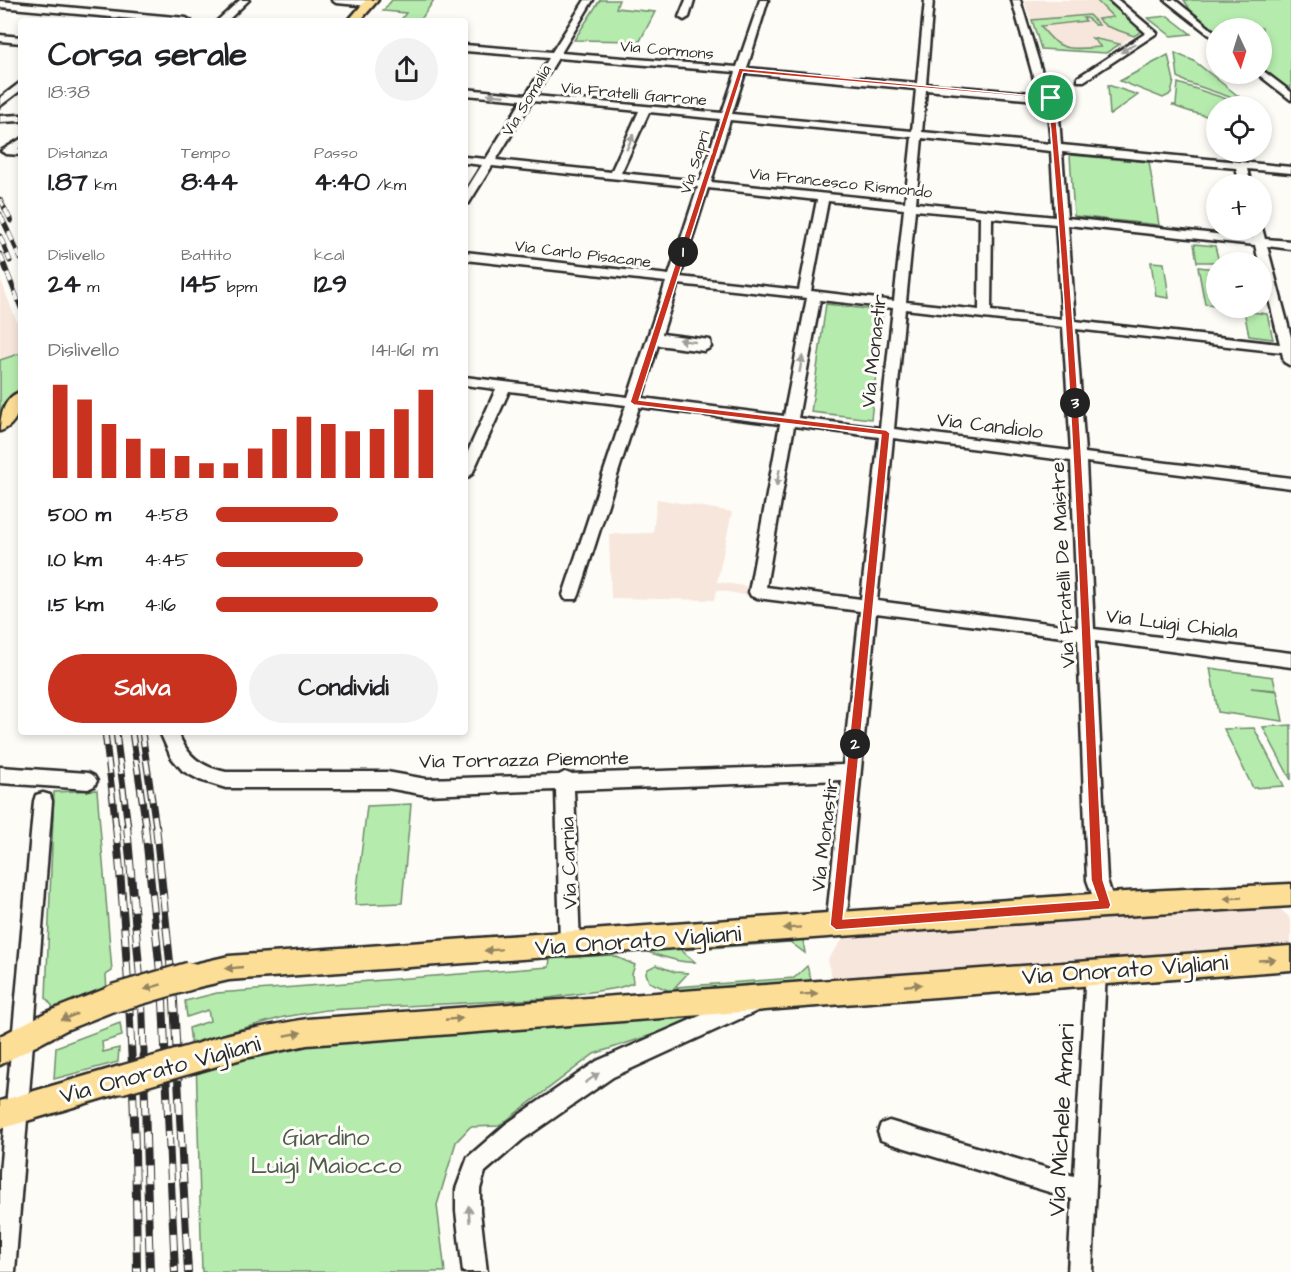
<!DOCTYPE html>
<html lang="it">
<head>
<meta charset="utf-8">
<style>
	body { margin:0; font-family:"Architects Daughter",sans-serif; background:#f2f2f2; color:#202124; height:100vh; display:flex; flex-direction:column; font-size:22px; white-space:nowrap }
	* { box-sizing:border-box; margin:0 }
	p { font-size:20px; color:#757577 }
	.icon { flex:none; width:33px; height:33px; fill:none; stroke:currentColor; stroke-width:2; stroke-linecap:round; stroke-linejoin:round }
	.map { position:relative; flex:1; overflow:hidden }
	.panel { position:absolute; left:18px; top:18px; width:450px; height:717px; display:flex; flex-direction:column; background:#fff; border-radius:6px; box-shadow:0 3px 9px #0003 }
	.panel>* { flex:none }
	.needle { width:39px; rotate:176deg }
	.tools { position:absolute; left:1206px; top:18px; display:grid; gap:12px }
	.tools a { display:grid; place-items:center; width:66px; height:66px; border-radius:50%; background:#fff; box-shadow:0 3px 9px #0003; font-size:30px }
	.pin { position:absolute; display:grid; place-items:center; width:51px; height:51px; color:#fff; margin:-26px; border:3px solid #fff; border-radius:50%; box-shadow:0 2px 6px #0007 }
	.km { position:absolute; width:30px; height:30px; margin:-15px; border-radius:50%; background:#222; color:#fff; font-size:16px; line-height:30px; text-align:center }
	.round { display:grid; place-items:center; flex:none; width:63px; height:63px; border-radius:32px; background:#f2f2f2 }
	.head { display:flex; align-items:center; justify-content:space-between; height:102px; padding:0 30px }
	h1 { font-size:33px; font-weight:700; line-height:45px }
	.metrics { display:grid; grid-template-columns:repeat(3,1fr); gap:9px; height:102px; padding:6px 30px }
	.metrics div { display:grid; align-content:center }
	.metrics b { font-size:26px; font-weight:700 }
	.metrics small { font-size:16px; font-weight:400 }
	.metrics p { font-size:16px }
	.chart { height:168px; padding:12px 30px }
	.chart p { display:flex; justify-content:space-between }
	.chart svg { width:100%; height:108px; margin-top:6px; stroke:#c8321e; stroke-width:6 }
	.primary-button { display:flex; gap:12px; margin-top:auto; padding:12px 30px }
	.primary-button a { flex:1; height:69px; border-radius:36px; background:#c8321e; color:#fff; font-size:24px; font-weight:700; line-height:69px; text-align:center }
	.primary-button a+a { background:#f2f2f2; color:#202124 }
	ul { padding:0 30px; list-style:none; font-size:20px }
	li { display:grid; grid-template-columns:96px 72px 1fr; align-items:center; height:45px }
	li i { height:15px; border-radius:8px; background:#c8321e }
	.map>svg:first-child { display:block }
	.built { fill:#f7e6dc }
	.green { fill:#b5ebad; stroke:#708b6c; stroke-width:1.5 }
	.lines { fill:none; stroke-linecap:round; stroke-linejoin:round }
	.minor-casing { stroke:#2b2b2b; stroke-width:5 }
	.major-casing { stroke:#2b2b2b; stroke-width:5 }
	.minor { fill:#fdfcf7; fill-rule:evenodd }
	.major { fill:#fdde96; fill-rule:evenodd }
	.rail-far3-casing { stroke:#2b2b2b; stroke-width:4.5 }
	.rail-far2-casing { stroke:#2b2b2b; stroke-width:5 }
	.rail-far1-casing { stroke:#2b2b2b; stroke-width:7 }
	.rail-casing { stroke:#2b2b2b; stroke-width:8 }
	.rail-far3 { stroke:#fdfcf7; stroke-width:3; stroke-dasharray:8; stroke-linecap:butt }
	.rail-far2 { stroke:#fdfcf7; stroke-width:4; stroke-dasharray:10; stroke-linecap:butt }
	.rail-far1 { stroke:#fdfcf7; stroke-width:4.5; stroke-dasharray:14; stroke-linecap:butt }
	.rail { stroke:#fdfcf7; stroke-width:6; stroke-dasharray:17; stroke-linecap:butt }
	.major-bridge-casing { stroke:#2b2b2b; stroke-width:32; stroke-linecap:butt }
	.major-bridge { stroke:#fdde96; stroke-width:27 }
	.oneway { fill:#9e9e9b }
	.oneway2 { fill:#948460 }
	.route { fill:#c8321e; stroke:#fff; stroke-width:1.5; fill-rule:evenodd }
	.labels { text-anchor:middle; stroke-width:6; stroke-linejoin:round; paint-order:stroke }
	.far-street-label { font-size:16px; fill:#2b2b2b; stroke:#fdfcf7 }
	.street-label { font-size:20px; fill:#2b2b2b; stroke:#fdfcf7 }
	.near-street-label { font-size:24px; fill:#2b2b2b; stroke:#fdfcf7 }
	.near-park-label { font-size:24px; fill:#4e5b4c; stroke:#fdfcf7 }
</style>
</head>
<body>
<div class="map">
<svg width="1291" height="1272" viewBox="0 0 1291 1272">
	<rect width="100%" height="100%" fill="#fdfcf7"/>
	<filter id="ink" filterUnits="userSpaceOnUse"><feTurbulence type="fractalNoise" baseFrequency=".0167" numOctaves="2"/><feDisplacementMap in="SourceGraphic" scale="12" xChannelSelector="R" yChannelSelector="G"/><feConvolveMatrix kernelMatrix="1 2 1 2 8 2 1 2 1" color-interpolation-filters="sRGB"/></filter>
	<g filter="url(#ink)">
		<!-- built -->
		<g class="built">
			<path d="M1024,0H1106L1142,31L1106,53L1041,49Z"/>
			<path d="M0,278L21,333V353L0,360Z"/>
			<path d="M657,499L732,512L717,582L751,587L750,596L717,590L714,600L611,598L609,534L653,533Z"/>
			<path d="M1277,906L1288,916L1291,922V941L1286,946L833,984L828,959L850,930Z"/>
		</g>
		<!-- green -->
		<g class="green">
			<path d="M392,0H434L420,21H400L406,13L383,11Z"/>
			<path d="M600,0H619L616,8L655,12L640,41L574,40Z"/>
			<path d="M1096,0H1106L1142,31L1134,36L1106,26L1098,19L1113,17Z"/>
			<path d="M1184,0H1291V91L1262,68V28H1216V32L1191,11Z"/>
			<path d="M1089,15L1099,25H1095L1087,18H1083L1086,21L1041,26C1059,53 1072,49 1101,47L1092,38L1120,44L1106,53L1041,49L1032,20Z"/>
			<path d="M1168,16L1191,34L1171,36L1148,18Z"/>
			<path d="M1175,53L1194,61L1247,103L1186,82L1178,77Z"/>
			<path d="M1168,55L1174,81L1171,94L1163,98L1120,81Z"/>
			<path d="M1178,83L1248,106H1216V119C1201,114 1187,112 1172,105H1176Z"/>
			<path d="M1108,85L1138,95L1110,115Z"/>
			<path d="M1070,155L1149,162L1159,225L1074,216Z"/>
			<path d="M1194,244L1215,246L1219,262H1197Z"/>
			<path d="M1151,262L1164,263L1169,298L1156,296Z"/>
			<path d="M1198,267L1216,269V305L1205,304Z"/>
			<path d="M826,304L883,311L871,419L811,412Z"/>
			<path d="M1244,311L1267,314L1273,339L1249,336Z"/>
			<path d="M21,353V386L0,411V360Z"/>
			<path d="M1210,668L1273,677L1276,690L1251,688L1277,691L1283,721L1218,712Z"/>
			<path d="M1291,725V780L1263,727Z"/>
			<path d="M1254,728L1284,786L1253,788L1224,729Z"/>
			<path d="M97,790L112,971L106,975L107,993L57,1012L46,998L54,792Z"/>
			<path d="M411,804L402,903L355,905L367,806Z"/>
			<path d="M802,934L805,953L790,942L681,950L695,962C680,964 657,954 640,950Z"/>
			<path d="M612,955L635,965L632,974L633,983L618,988L542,999L326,1010L284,1017L191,1043L189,1028L210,1021L208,1010L187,1017L185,1001L217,993L549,967L550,958Z"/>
			<path d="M656,965L675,972L688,973L675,987L794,978L807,966L813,986L672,992L649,982L646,973L648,969Z"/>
			<path d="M763,998L594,1054L499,1126L470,1127L456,1142L437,1205L445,1272H202L196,1058L245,1044Z"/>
			<path d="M120,1023L122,1036L102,1042L103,1052L119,1048L118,1062L54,1079L56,1047Z"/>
		</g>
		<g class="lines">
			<!-- minor casing -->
			<g class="minor-casing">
				<g id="minor">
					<path d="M240,0H249L227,21H217Z"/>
					<path d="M332,0H365L373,3L369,6L336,3Z"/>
					<path d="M585,0H593L561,53L737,67L760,0H768L747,68L917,83L925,0H933L926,84L1043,94L1034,79L1012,0H1020L1044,79L1058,103L1061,145L1291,167V173L1247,169L1251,184H1240L1236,168L1062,152L1067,218L1253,238L1252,230L1262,228L1265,239L1291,241V249L1267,246L1291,337V366L1284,362L1282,352L1076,329L1085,453L1291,478V488L1086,462L1094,629L1291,653V667L1095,641L1107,880L1115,905L1112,911L1105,914L1098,911L1087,880L1078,639L876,613L846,925L843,932L836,934L829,932L826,925L842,780L574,790L580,945L577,952L570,954L563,952L560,945L556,790L426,795L387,788H226L200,780L183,771L171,757L160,732H178C186,756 202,767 226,772H387L426,779L559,775L565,772L570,774L843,765L860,611L757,598L751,596L749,592L780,424L639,407L579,595L577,599H565L563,595L626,405L509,391L472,474L465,479V458L496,389L465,385V377L628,397L666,282L465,260V252L669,275L698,187L492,166L469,203L465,204V192L482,165L465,163V157L486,159L522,100L465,95V89L526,95L549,58L465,51V45L552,52ZM558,58L736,72L722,113L535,96ZM745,73L916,89L912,131L732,114ZM926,90L1047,101L1051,144L922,132ZM532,101L639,111L611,172L496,160ZM649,112L720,119L700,181L621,173ZM730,120L912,137L905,202L711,182ZM922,138L1051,151L1055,217L916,203ZM708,188L817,200L799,290L680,277ZM828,201L904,209L894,301L811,291ZM915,210L980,216L979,310L906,302ZM992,218L1056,224L1062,319L991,311ZM1068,225L1255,245L1259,262H1262V271L1280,344L1075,321ZM678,284L807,298L784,416L642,398L658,345L704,351L711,347L710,340L662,334ZM820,300L893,308L880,428L798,418ZM905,309L1063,327L1071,451L894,429ZM794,426L879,437L861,599L766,587ZM893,438L1071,461L1078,627L877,601Z"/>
					<path d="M686,0H694L689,17L684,20L679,17Z"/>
					<path d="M1109,0H1118L1157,33L1084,81H1078V77L1146,33Z"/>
					<path d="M1165,0H1175L1216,33V40Z"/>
					<path d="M0,1L186,18L191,21H156L0,7Z"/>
					<path d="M0,35L21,37V43L0,41Z"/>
					<path d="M1262,70L1291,92V100L1259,75Z"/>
					<path d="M21,82V90L0,106V98Z"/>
					<path d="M21,115V121L0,122V116Z"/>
					<path d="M21,139V146L18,149H21V155L6,154L1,151Z"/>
					<path d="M0,767L88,773L94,776L97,781L94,786L88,789L0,783Z"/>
					<path d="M43,793L50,795L52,801L15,1272H0V1172L34,801L36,795Z"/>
					<path d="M1096,961L1103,964L1106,971L1092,1272H1068L1072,1199L889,1143L881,1140L878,1132L881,1124L889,1121L1074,1176L1086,971L1089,964Z"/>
					<path d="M750,994L757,997L760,1004L757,1011L613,1077L522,1140L485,1172L480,1189V1211L487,1272H463L456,1211V1189L468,1157L506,1124L597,1061Z"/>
				</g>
			</g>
			<!-- major casing -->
			<g class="major-casing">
				<g id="major">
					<path d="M366,0H378L360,21H348Z"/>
					<path d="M21,392C21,407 17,426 0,431C0,416 4,396 21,392Z"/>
					<path d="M1291,884V906L1105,917L229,980L190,989L181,985L177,976L181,967L229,956L1105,893Z"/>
					<path d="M1291,946V970L307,1045L245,1058L196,1072L186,1068L182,1058L186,1048C225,1032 267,1026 307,1019Z"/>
					<path d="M115,985L124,989L128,998L124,1007L66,1030L0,1065V1036L47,1012Z"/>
					<path d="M120,1066L130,1070L134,1080L130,1090L0,1129V1101Z"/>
				</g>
			</g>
			<!-- minor -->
			<use href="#minor" class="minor"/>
			<!-- major -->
			<use href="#major" class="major"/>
			<!-- rail-far3 casing -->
			<g class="rail-far3-casing">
				<path id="rail-far3" d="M0,199L6,211"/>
			</g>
			<!-- rail-far2 casing -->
			<g class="rail-far2-casing">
				<g id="rail-far2">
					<path d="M5,209L11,221"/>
					<path d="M0,214L21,259"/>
					<path d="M0,236L10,261"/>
					<path d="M0,254L21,308"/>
				</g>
			</g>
			<!-- rail-far1 casing -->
			<g class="rail-far1-casing">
				<g id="rail-far1">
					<path d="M105,732L116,827"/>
					<path d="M116,732L128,827"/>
					<path d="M132,732L146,827"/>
					<path d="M142,732L156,827"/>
				</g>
			</g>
			<!-- rail casing -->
			<g class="rail-casing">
				<g id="rail">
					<path d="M116,826C130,974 136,1123 137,1272"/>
					<path d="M127,826L142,1001L150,1272"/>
					<path d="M145,826L163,1001L175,1272"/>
					<path d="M156,826L174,1001L188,1272"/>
				</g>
			</g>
			<!-- rail-far3 -->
			<use href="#rail-far3" class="rail-far3"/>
			<!-- rail-far2 -->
			<use href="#rail-far2" class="rail-far2"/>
			<!-- rail-far1 -->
			<use href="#rail-far1" class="rail-far1"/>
			<!-- rail -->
			<use href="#rail" class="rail"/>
			<!-- major-bridge casing -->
			<g class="major-bridge-casing">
				<g id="major-bridge">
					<path d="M115,998L190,976"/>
					<path d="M120,1080L196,1058"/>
				</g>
			</g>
			<!-- major-bridge -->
			<use href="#major-bridge" class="major-bridge"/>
		</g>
		<!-- one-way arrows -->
		<defs><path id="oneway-solid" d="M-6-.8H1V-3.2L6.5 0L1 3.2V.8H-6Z" transform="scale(1.5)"/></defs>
		<g class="oneway">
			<use href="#oneway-solid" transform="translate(1128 48) rotate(148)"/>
			<use href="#oneway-solid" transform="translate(496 95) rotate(-174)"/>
			<use href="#oneway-solid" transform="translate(630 142) rotate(-66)"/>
			<use href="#oneway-solid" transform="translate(687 341) rotate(-173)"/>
			<use href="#oneway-solid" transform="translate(801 364) rotate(-80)"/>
			<use href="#oneway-solid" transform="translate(778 478) rotate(100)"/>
			<use href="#oneway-solid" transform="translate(592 1078) rotate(-35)"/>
			<use href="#oneway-solid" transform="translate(469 1214) rotate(-94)"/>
		</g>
		<g class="oneway2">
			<use href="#oneway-solid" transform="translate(1233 898) rotate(177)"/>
			<use href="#oneway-solid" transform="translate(792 928) rotate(176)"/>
			<use href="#oneway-solid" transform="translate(493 950) rotate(176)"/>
			<use href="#oneway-solid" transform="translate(1267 960) rotate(-3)"/>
			<use href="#oneway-solid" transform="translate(234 968) rotate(174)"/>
			<use href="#oneway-solid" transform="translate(913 985) rotate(-5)"/>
			<use href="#oneway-solid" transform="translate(153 987) rotate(163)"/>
			<use href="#oneway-solid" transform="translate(809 994) rotate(-5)"/>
			<use href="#oneway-solid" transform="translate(69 1017) rotate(158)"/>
			<use href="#oneway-solid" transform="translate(454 1019) rotate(-5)"/>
			<use href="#oneway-solid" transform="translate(293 1034) rotate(-11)"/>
		</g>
	</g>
	<!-- route -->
	<path class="route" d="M739,68L1054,98C1080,358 1090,619 1103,880L1111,905L1109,909L836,930L830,925L881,435L634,405L630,402ZM743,72L1048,99C1072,359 1081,620 1091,880L1098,900L843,919L890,433L886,430L639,400Z"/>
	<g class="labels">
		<!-- far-street labels -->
		<g class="far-street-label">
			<text transform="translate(667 49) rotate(5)" y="6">Via Cormons</text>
			<text transform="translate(634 93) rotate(5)" y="6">Via Fratelli Garrone</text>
			<text transform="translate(526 100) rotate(-59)" y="6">Via Somalia</text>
			<text transform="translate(694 162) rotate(-72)" y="6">Via Sapri</text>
			<text transform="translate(841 182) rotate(6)" y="6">Via Francesco Rismondo</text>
			<text transform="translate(583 253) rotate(7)" y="6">Via Carlo Pisacane</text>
		</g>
		<!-- street labels -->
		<g class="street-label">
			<text transform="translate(873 351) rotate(-84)" y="7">Via Monastir</text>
			<text transform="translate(990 425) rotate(7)" y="7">Via Candiolo</text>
			<text transform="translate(1062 565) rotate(-93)" y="7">Via Fratelli De Maistre</text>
			<text transform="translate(1172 623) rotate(7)" y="7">Via Luigi Chiala</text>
			<text transform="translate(524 759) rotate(-1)" y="7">Via Torrazza Piemonte</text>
			<text transform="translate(824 835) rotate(-83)" y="7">Via Monastir</text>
			<text transform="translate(568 863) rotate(-92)" y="7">Via Carnia</text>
		</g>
		<!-- near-street labels -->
		<g class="near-street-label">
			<text transform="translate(638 940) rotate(-4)" y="8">Via Onorato Vigliani</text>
			<text transform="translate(1125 969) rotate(-4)" y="8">Via Onorato Vigliani</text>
			<text transform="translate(160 1069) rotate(-15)" y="8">Via Onorato Vigliani</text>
			<text transform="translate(1061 1120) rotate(-87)" y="8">Via Michele Amari</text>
		</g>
		<!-- near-park labels -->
		<g class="near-park-label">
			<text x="326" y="1145">Giardino<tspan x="326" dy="28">Luigi Maiocco</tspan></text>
		</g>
	</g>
</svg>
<div class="tools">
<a><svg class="needle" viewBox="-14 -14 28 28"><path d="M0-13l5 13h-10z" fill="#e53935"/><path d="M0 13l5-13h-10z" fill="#757577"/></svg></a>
<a><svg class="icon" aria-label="locate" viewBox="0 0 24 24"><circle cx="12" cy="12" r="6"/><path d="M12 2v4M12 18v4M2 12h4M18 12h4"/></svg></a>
<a>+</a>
<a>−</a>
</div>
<div class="pin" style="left:1051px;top:98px;background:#1e9e55"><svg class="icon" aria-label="arrive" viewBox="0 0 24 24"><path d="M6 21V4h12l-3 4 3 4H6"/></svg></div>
<b class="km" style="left:683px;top:252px">1</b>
<b class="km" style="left:855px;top:744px">2</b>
<b class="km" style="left:1075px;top:403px">3</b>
<section class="panel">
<div class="head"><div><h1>Corsa serale</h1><p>18:38</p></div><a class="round"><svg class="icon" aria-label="share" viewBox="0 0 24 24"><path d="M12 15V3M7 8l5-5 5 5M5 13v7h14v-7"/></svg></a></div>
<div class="metrics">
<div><p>Distanza</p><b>1.87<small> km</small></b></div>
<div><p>Tempo</p><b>8:44</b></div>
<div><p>Passo</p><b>4:40<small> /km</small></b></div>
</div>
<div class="metrics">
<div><p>Dislivello</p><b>24<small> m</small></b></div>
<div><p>Battito</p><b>145<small> bpm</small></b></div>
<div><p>kcal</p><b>129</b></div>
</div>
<div class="chart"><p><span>Dislivello</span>141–161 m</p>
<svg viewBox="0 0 160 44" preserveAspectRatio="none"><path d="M5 44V6M15 44V12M25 44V22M35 44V28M45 44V32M55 44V35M65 44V38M75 44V38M85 44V32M95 44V24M105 44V19M115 44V22M125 44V25M135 44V24M145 44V16M155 44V8"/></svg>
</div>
<ul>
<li><b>500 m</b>4:58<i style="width:55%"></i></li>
<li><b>1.0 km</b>4:45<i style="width:66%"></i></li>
<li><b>1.5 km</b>4:16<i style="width:100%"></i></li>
</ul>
<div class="primary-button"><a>Salva</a><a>Condividi</a></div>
</section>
</div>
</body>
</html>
